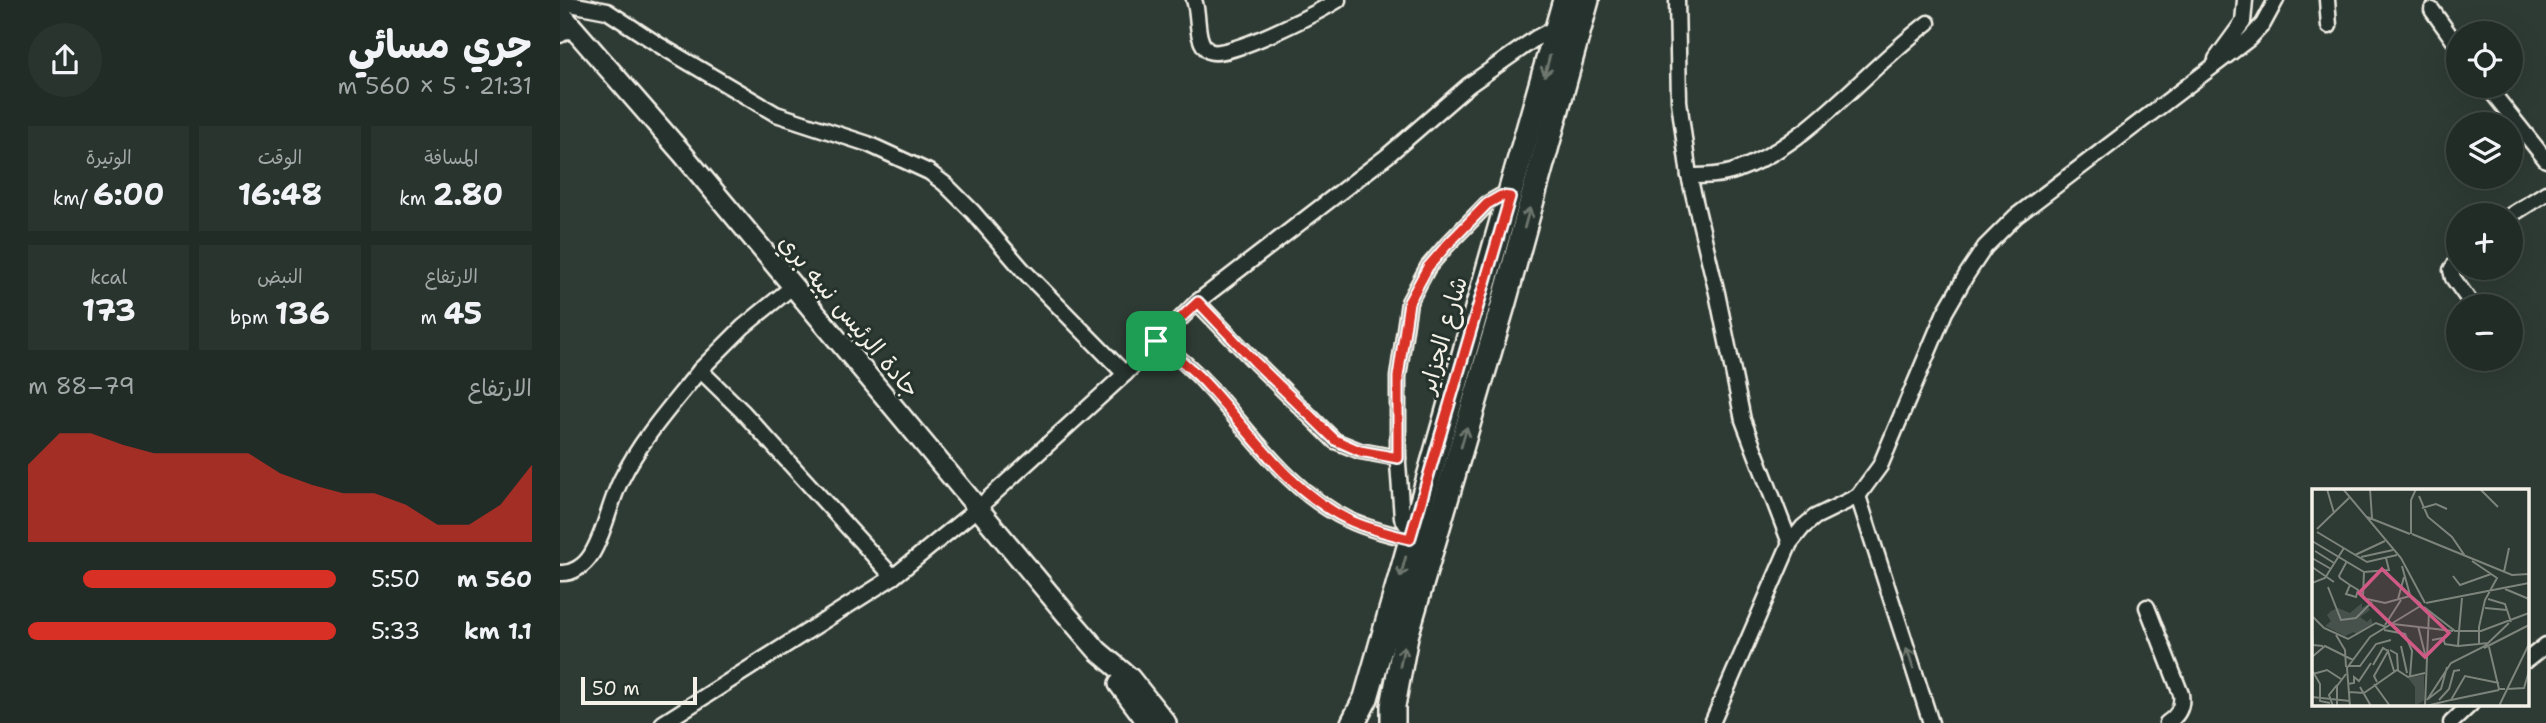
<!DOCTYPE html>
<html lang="ar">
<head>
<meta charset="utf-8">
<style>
	body { margin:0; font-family:"Shantell Sans","Playpen Sans Arabic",sans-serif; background:#2a342f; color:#f1f3f6; direction:rtl; height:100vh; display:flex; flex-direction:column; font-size:26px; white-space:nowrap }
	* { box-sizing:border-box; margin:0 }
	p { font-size:23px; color:#a2a7a7 }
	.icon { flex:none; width:38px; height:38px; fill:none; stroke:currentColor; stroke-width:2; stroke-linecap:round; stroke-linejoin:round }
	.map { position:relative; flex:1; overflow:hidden; direction:ltr }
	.sheet { display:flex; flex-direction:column; background:#222c27; width:560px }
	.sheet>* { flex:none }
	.tools { position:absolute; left:1886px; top:21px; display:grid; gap:14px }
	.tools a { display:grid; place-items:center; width:77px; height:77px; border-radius:50%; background:#222c27; box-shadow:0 7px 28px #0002,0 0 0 2px #3f4844; font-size:35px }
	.scale { position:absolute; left:21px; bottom:18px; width:116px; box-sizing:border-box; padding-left:7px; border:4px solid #f4f1e8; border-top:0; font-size:19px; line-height:24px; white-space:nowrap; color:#f4f1e8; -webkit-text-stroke:5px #26332d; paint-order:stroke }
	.pin { position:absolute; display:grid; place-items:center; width:60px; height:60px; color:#fff; margin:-30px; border-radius:14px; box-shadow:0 4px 10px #0006 }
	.round { display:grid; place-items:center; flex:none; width:74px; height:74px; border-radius:37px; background:#2a342f }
	.overview { display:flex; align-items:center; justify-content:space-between; height:119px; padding:0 28px }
	h1 { font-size:38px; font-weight:700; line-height:52px }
	.figures { display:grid; grid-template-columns:repeat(3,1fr); gap:10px; height:119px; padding:7px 28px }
	.figures div { display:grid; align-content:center; border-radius:0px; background:#2a342f; text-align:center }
	.figures b { font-size:30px; font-weight:700 }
	.figures small { font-size:19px; font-weight:400 }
	.figures p { font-size:19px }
	.chart { height:196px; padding:14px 28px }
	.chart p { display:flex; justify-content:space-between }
	.chart svg { width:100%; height:126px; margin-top:7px; fill:#d93025; opacity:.7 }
	ul { padding:0 28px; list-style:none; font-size:23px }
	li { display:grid; grid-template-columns:112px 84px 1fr; align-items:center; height:52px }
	li i { height:18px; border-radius:9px; background:#d93025 }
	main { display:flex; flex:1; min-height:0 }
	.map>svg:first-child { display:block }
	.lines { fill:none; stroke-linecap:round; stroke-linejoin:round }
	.street-casing { stroke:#f4f1e8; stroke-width:19 }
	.secondary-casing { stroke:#f4f1e8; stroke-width:24 }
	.primary-casing { stroke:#f4f1e8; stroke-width:28 }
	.street { stroke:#26332d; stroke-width:14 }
	.secondary { stroke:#26332d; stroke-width:19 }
	.primary { stroke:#26332d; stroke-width:23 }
	.oneway { stroke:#6e766e }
	.route-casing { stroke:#fff; stroke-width:14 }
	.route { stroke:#d93025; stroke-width:9 }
	.labels { text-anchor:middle; stroke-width:6; stroke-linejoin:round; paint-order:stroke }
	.street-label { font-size:24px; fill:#f4f1e8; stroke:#26332d }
	.inset-road { fill:none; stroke:#7d847c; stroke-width:2 }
	.view { fill:#d15985; fill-opacity:0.15; stroke:#d15985; stroke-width:3.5 }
	.inset-edge { fill:none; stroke:#f4f1e8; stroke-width:3.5 }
</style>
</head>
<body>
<main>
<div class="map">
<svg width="1986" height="723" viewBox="0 0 1986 723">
	<rect width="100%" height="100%" fill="#2e3b34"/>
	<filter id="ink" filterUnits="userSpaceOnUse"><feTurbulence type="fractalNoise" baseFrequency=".0143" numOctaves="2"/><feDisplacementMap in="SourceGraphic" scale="14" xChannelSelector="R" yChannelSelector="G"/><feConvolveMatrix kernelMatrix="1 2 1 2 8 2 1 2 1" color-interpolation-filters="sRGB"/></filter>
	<g filter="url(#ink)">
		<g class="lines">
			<!-- street casing -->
			<g class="street-casing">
				<g id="street">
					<path d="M634,0C640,14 634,41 649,51C665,61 760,11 778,0"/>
					<path d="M1117,0L1119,101L1129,176L1157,293L1183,420L1230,543"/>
					<path d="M1767,0L1769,26"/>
					<path d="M0,2L47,11L99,45L216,114L308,144L369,172L385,184L413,212L462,269L565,374"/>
					<path d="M1872,10L1899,48"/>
					<path d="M0,35L13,27"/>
					<path d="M1656,59L1683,22L1685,0"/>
					<path d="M1927,86L1986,160"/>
					<path d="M1129,176C1145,176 1161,176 1177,170C1251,143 1305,70 1368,23"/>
					<path d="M1951,215L1986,193"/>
					<path d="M1899,258L1891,270L1893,278L1913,306"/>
					<path d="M232,287L183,327L140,370L182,411L333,577"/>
					<path d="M637,302L695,362L775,441L800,451L838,458"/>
					<path d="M596,341C615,354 634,370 649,387C692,434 729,492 789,520C808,529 830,534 851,539"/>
					<path d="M1298,496L1371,723"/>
					<path d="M852,533L842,518L838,463V377L849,302L868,267L887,245L927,204L941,196L950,197"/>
					<path d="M0,573C12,574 24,566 31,555C45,533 49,504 61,480C81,439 112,405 140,370"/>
					<path d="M1587,607L1621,694C1623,707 1618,716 1607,723"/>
					<path d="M1967,660L1986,645"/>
					<path d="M103,723L333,577L418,508L565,374L637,302L827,156L909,85L976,38L997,27"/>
					<path d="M1152,723L1230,543L1243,527L1255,517L1298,496L1320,466L1385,312L1407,274L1425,247L1456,216L1689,39L1703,24L1716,0"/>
					<path d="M1891,723L1911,704"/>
				</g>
			</g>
			<!-- secondary casing -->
			<g class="secondary-casing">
				<g id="secondary">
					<path d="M0,13L122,153L506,614L538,651L570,678L606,723"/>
					<path d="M559,684L588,723"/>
				</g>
			</g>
			<!-- primary casing -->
			<g class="primary-casing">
				<g id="primary">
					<path d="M793,723L806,698L1005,0"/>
					<path d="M833,723V706L846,636L944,302L1027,0"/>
				</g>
			</g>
			<!-- street -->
			<use href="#street" class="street"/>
			<!-- secondary -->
			<use href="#secondary" class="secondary"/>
			<!-- primary -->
			<use href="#primary" class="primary"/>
		</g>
		<!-- one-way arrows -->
		<defs><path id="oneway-shaft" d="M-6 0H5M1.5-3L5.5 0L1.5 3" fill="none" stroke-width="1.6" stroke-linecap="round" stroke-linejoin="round" transform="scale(1.75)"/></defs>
		<g class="oneway">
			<use href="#oneway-shaft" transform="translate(987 66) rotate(105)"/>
			<use href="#oneway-shaft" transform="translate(967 218) rotate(-75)"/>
			<use href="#oneway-shaft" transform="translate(904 437) rotate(-74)"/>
			<use href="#oneway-shaft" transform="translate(843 567) rotate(105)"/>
			<use href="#oneway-shaft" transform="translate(842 656) rotate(-79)"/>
			<use href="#oneway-shaft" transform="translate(1350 658) rotate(-108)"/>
		</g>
	</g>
	<g class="lines" filter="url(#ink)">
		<!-- route casing -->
		<g class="route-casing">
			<path id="route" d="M941,196L950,197L850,539C830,534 808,529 789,520C729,492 692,434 649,387C634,370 615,355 596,341L638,302L695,362L775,440L800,451L838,458V377L849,302L868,267L887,245L927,204Z"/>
		</g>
		<!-- route -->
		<use href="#route" class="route"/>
	</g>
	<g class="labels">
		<!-- street labels -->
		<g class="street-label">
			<text transform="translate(289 316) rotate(50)" y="8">جادة الرئيس نبيه بري</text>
			<text transform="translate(883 335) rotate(-74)" y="8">شارع الجزاير</text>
		</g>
	</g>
	<!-- overview -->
	<g transform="translate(1752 489)">
		<rect width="217" height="217" fill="#2e3b34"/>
		<path d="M50,114V119L55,116L58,121L48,128L55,133L59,129L61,136L45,146L42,143L33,147L13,137L19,132L15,126L19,122L26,119L38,124ZM112,186V211L103,217V198L96,189Z" fill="#48524c"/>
		<path class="inset-road" d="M15,0L22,24M31,0L89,69L113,114M58,0L60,29M168,0L186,18M107,7L116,28L140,48L153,67M110,19L124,15L135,20M55,28L98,45M5,40L37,9M5,43L55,73L85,66M99,45V11L104,0M100,45L200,86L217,85M0,52L52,83L77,81L74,69M3,62L22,74M43,66L73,52M49,68L81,61M0,69L19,80M35,72L27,87L28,89L38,96L43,99L46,101L44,108L34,105L38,96M160,72L185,89L173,111L167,138V155L176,154M90,77L98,106L109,115M0,78L22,93M192,83L197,59M141,87L148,96L179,85M0,94L13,89L32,59M16,98L29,131L44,129L60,113M193,100L217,110M51,107L52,83M55,110L73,114L98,107M86,110L92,88M176,110L193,115L199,133M114,114L217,94M112,118L143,142H169L217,124M173,119L195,121M0,127L12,139L36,150L64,134L74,138M81,135L141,142M73,136L89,111M106,137L114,169M72,141L93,145L100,162L98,188M147,142L150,109M0,145L1,156L11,157M24,146L33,161L34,178M120,151L131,149L133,155L146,157L147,142M89,157L95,184M146,157L167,155M177,158L187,200H193M172,159L217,136M78,161L85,165L86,181M0,168L13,157L41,171M61,176L71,159L76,162M37,177H48L64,155L79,151M0,181L8,195V212L18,214M1,185L15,181L29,190M65,193L62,187L76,162L82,182M36,195L42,194V188L47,192L59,174M62,195L78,217M48,198L59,217M195,200L212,199L217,182M37,203L52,204L85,181L96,188L113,184M0,208L38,212M116,210L129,200L135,178M115,211L139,174L173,157L197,134M127,211L137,200L142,182L148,181M139,211L187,201M21,217L17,206L25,196M25,217V197L34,185M38,217L35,179L58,148L110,116M113,217L117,122M114,217L139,211L153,187L187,194M187,217L217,155"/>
		<path class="view" d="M70,80L137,144L113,168L47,104Z"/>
		<rect width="217" height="217" class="inset-edge"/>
	</g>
</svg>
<div class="tools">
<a><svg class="icon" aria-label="locate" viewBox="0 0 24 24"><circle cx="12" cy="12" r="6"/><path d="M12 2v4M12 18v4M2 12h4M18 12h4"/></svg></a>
<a><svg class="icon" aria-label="layers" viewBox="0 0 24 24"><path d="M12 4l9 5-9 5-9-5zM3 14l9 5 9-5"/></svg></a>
<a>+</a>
<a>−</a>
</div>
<div class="scale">50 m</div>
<div class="pin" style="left:596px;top:341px;background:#1e9e55"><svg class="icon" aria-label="arrive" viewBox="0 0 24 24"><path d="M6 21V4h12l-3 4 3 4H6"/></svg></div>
</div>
<section class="sheet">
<div class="overview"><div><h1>جري مسائي</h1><p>21:31 · 5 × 560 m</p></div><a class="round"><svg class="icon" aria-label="share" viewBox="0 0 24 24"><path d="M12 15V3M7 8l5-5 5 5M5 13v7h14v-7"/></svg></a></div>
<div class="figures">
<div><p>المسافة</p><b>2.80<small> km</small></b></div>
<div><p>الوقت</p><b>16:48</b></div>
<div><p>الوتيرة</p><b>6:00<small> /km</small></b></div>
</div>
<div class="figures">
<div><p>الارتفاع</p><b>45<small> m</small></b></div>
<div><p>النبض</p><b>136<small> bpm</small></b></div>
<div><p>kcal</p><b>173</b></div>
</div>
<div class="chart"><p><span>الارتفاع</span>79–88 m</p>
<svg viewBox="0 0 160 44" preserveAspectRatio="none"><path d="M0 44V17L10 6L20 6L30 10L40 13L50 13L60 13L70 13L80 20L90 24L100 27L110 27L120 31L130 38L140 38L150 31L160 17V44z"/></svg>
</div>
<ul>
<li><b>560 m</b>5:50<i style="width:82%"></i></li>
<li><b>1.1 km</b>5:33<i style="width:100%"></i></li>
</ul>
</section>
</main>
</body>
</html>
